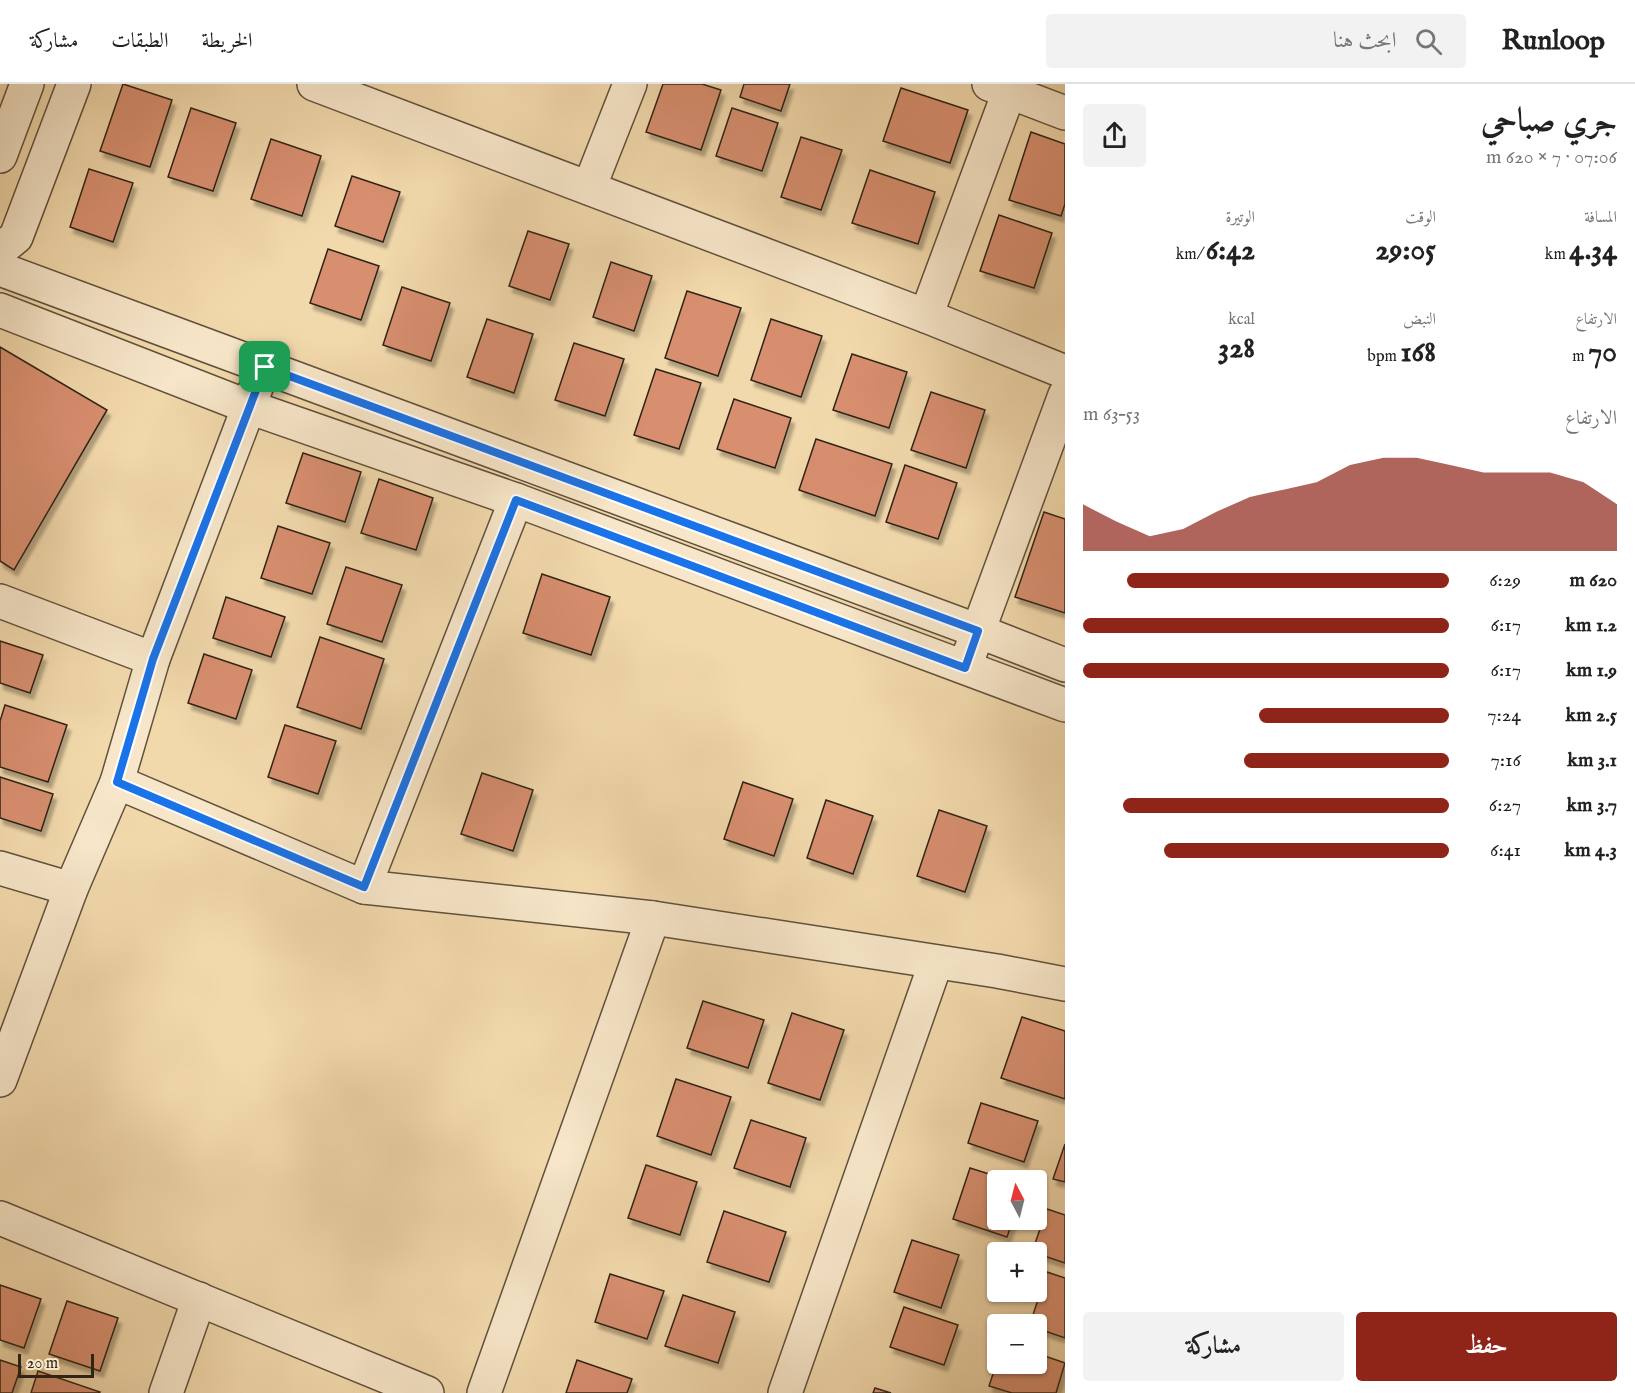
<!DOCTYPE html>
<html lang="ar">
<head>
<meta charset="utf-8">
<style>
	body { margin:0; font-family:"IM FELL English",Amiri,serif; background:#f2f2f2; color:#222; direction:rtl; height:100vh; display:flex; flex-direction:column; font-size:22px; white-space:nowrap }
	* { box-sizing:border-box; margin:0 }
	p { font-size:20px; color:#767676 }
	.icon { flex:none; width:33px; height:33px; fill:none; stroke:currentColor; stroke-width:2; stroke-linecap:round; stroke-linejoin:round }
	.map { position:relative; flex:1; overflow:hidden; direction:ltr }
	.side { display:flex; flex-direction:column; background:#fff; width:570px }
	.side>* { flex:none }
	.needle { width:39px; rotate:353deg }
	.fabs { position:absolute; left:987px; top:1086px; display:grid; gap:12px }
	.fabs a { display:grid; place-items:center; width:60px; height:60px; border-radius:6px; background:#fff; box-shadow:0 2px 4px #0004; font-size:30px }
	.scale { position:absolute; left:18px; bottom:15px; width:76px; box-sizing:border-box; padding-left:6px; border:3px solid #2f2416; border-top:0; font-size:16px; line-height:21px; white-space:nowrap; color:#2f2416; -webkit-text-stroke:4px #f7e6c9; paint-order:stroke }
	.pin { position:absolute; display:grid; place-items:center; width:51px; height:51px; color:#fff; margin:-26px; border-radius:12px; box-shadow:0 3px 9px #0006 }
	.round { display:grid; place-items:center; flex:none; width:63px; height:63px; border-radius:6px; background:#f2f2f2 }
	.overview { display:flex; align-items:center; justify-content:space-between; height:102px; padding:0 18px }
	h1 { font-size:33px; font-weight:800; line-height:45px }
	.figures { display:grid; grid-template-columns:repeat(3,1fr); gap:9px; height:102px; padding:6px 18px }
	.figures div { display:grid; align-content:center }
	.figures b { font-size:30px; font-weight:800 }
	.figures small { font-size:16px; font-weight:400 }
	.figures p { font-size:16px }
	.chart { height:168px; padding:12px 18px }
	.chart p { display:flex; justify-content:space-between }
	.chart svg { width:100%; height:108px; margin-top:6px; fill:#8f2418; opacity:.7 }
	.cta { display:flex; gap:12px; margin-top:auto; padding:12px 18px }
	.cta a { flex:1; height:69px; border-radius:6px; background:#8f2418; color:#fff; font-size:24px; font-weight:800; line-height:69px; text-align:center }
	.cta a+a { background:#f2f2f2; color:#222 }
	ul { padding:0 18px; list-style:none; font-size:20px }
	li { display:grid; grid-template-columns:96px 72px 1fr; align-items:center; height:45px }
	li i { height:15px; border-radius:8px; background:#8f2418 }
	header { display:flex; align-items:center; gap:36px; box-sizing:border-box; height:84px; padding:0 30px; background:#fff; border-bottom:2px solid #e0e0e0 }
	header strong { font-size:28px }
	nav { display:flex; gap:33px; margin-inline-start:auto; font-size:21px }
	.search { width:420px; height:54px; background:#f2f2f2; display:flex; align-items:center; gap:15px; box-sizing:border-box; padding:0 21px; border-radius:6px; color:#767676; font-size:22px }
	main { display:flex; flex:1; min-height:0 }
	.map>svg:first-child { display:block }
	.building { fill:#d88f6f; stroke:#2f2416; stroke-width:1.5; filter:url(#shadow) }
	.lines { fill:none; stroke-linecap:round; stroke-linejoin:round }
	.minor-casing { stroke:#60513c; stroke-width:36 }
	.minor { stroke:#f7e6c9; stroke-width:33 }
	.route-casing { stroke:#fff; stroke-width:12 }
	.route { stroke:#1a73e8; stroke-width:8 }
</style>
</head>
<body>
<header>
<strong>Runloop</strong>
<div class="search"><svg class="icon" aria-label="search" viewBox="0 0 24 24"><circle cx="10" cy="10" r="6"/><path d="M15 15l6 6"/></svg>ابحث هنا</div>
<nav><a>الخريطة</a><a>الطبقات</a><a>مشاركة</a></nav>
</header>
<main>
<section class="side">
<div class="overview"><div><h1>جري صباحي</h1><p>07:06 · 7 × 620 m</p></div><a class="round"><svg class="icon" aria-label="share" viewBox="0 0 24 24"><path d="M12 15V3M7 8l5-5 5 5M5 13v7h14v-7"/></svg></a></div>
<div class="figures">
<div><p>المسافة</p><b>4.34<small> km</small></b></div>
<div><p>الوقت</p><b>29:05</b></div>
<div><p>الوتيرة</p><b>6:42<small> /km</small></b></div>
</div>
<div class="figures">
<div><p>الارتفاع</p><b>70<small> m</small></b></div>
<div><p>النبض</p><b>168<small> bpm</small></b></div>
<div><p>kcal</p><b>328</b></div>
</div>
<div class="chart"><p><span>الارتفاع</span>53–63 m</p>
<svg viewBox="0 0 160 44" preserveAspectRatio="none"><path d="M0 44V25L10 32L20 38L30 35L40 28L50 22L60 19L70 16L80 9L90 6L100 6L110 9L120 12L130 12L140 12L150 16L160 25V44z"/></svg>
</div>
<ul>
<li><b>620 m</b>6:29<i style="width:88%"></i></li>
<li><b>1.2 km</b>6:17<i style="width:100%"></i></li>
<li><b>1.9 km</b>6:17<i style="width:100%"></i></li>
<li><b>2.5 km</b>7:24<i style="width:52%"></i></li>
<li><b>3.1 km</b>7:16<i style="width:56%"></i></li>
<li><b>3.7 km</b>6:27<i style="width:89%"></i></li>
<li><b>4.3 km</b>6:41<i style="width:78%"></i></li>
</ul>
<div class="cta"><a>حفظ</a><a>مشاركة</a></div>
</section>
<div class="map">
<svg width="1065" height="1309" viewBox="0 0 1065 1309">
	<defs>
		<filter id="shadow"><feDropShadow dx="3.5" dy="6" stdDeviation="1.5" flood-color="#0004"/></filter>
	</defs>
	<rect width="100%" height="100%" fill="#f2d9ac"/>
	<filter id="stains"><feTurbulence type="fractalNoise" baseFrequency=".00333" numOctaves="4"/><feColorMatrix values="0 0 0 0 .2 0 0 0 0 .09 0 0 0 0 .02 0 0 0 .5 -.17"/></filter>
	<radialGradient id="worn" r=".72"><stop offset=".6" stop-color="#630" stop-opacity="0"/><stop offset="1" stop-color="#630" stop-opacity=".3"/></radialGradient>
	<!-- building -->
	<g class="building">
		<path d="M123,0L172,16L150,83L100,67Z"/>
		<path d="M663,0H702L721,6L701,66L646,48Z"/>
		<path d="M744,0H790L781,27L740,13Z"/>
		<path d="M901,4L968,26L950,79L883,57Z"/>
		<path d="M191,24L236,39L213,107L168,93Z"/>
		<path d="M732,24L778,39L762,87L716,72Z"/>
		<path d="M1031,48L1065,60V120L1061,132L1009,116Z"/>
		<path d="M801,53L842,66L821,126L781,113Z"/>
		<path d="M271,55L321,72L302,132L251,115Z"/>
		<path d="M89,85L133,99L113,158L70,143Z"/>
		<path d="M870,86L935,108L918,160L852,139Z"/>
		<path d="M352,92L400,108L383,158L335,142Z"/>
		<path d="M999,131L1052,149L1034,204L980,187Z"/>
		<path d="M528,147L569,160L550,216L509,202Z"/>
		<path d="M328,165L379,182L361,236L310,219Z"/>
		<path d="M611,178L652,192L634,247L593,233Z"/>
		<path d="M402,203L450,219L431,277L383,261Z"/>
		<path d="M687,207L741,224L718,292L665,274Z"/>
		<path d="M487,235L533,250L514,309L467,293Z"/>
		<path d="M771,235L822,252L801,313L751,296Z"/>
		<path d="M574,259L624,275L605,332L555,316Z"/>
		<path d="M0,263L107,326L14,486L0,477Z"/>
		<path d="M852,270L907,288L889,344L833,326Z"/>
		<path d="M656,285L701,299L679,365L634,351Z"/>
		<path d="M931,308L985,326L966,384L911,366Z"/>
		<path d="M734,315L791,334L775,384L717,365Z"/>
		<path d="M816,355L892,380L875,432L799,406Z"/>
		<path d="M303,369L361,388L345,438L286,419Z"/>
		<path d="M905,381L957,399L938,455L886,438Z"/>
		<path d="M379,395L433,414L416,466L361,449Z"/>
		<path d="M1044,428L1065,435V529L1015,513Z"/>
		<path d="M278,442L330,459L312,510L261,494Z"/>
		<path d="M346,483L402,501L382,558L327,540Z"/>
		<path d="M542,490L610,513L591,571L523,549Z"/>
		<path d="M226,513L285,533L271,573L213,554Z"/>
		<path d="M320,553L384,575L361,645L297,623Z"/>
		<path d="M0,557L43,571L30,609L0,599Z"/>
		<path d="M204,570L252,586L236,635L188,619Z"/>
		<path d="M5,621L67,641L48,698L0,683V637Z"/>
		<path d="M285,641L336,657L318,710L268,693Z"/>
		<path d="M482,689L533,706L513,767L461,750Z"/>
		<path d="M0,693L53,710L41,747L0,734Z"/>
		<path d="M743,698L793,715L774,772L724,755Z"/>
		<path d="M826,716L873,732L853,790L807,774Z"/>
		<path d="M939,726L987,742L965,808L917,792Z"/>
		<path d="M703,917L764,936L748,984L687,964Z"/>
		<path d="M792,929L844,946L820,1016L768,999Z"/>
		<path d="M1022,933L1065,947V1015L1001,994Z"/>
		<path d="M676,995L731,1013L711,1071L657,1052Z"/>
		<path d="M981,1019L1038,1037L1024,1078L968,1059Z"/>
		<path d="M751,1036L806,1054L790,1103L734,1084Z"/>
		<path d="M1065,1060V1098L1053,1095Z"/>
		<path d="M646,1081L697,1098L680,1151L628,1134Z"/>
		<path d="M970,1084L1008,1096H998V1136H1013L1007,1153L953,1135Z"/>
		<path d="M1047,1125L1065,1131V1179L1032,1168Z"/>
		<path d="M724,1127L786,1148L769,1198L707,1178Z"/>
		<path d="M912,1156L959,1171L941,1224L894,1208Z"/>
		<path d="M1047,1188L1065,1194V1254L1036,1244V1240H1030Z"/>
		<path d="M610,1190L664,1207L647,1255L595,1238Z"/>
		<path d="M0,1201L41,1215L24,1264L0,1256Z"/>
		<path d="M683,1211L735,1228L718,1279L665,1262Z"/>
		<path d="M67,1217L118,1234L100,1287L49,1270Z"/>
		<path d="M904,1223L958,1241L944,1281L890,1263Z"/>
		<path d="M1036,1269L1065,1279L1056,1309H1012L989,1302L998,1275V1280H1036Z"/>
		<path d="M0,1276L21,1283L12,1309H0Z"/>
		<path d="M577,1276L632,1295L627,1309H566Z"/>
		<path d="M38,1287L100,1308L99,1309H31Z"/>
		<path d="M875,1304L891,1309H873Z"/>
	</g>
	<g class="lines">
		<!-- minor casing -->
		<g class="minor-casing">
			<g id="minor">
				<path d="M314,0L926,232L1065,288"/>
				<path d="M989,0L1065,29"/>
				<path d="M0,72L27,0"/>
				<path d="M589,104L630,0"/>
				<path d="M0,166L16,153L74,0"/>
				<path d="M0,185L978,547L1065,581"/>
				<path d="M0,226L249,323L516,416L1065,621"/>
				<path d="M926,232L1012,0"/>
				<path d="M0,517L153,575"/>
				<path d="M970,569L1065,311"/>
				<path d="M117,698L364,803L653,834L997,887L1065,900"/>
				<path d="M0,784L71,805"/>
				<path d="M364,803L516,416"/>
				<path d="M0,996L71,805L117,698L153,575L257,301"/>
				<path d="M0,1134L427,1309"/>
				<path d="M166,1309L199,1215"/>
				<path d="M484,1309L653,834"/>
				<path d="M785,1309L936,878"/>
			</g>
		</g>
		<!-- minor -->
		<use href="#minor" class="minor"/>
	</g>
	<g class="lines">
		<!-- route casing -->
		<g class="route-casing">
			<path id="route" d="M265,283L978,547L965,584L516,416L364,803L117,698L153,575Z"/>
		</g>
		<!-- route -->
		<use href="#route" class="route"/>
	</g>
	<rect width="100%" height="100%" filter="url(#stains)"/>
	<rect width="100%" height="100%" fill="url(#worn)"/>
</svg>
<div class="fabs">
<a><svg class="needle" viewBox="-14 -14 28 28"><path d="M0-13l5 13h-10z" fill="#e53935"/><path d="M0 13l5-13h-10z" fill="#767676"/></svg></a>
<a>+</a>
<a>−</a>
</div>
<div class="scale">20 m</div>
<div class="pin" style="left:265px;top:283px;background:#1e9e55"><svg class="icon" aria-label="arrive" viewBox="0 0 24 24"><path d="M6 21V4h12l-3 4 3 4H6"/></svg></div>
</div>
</main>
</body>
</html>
